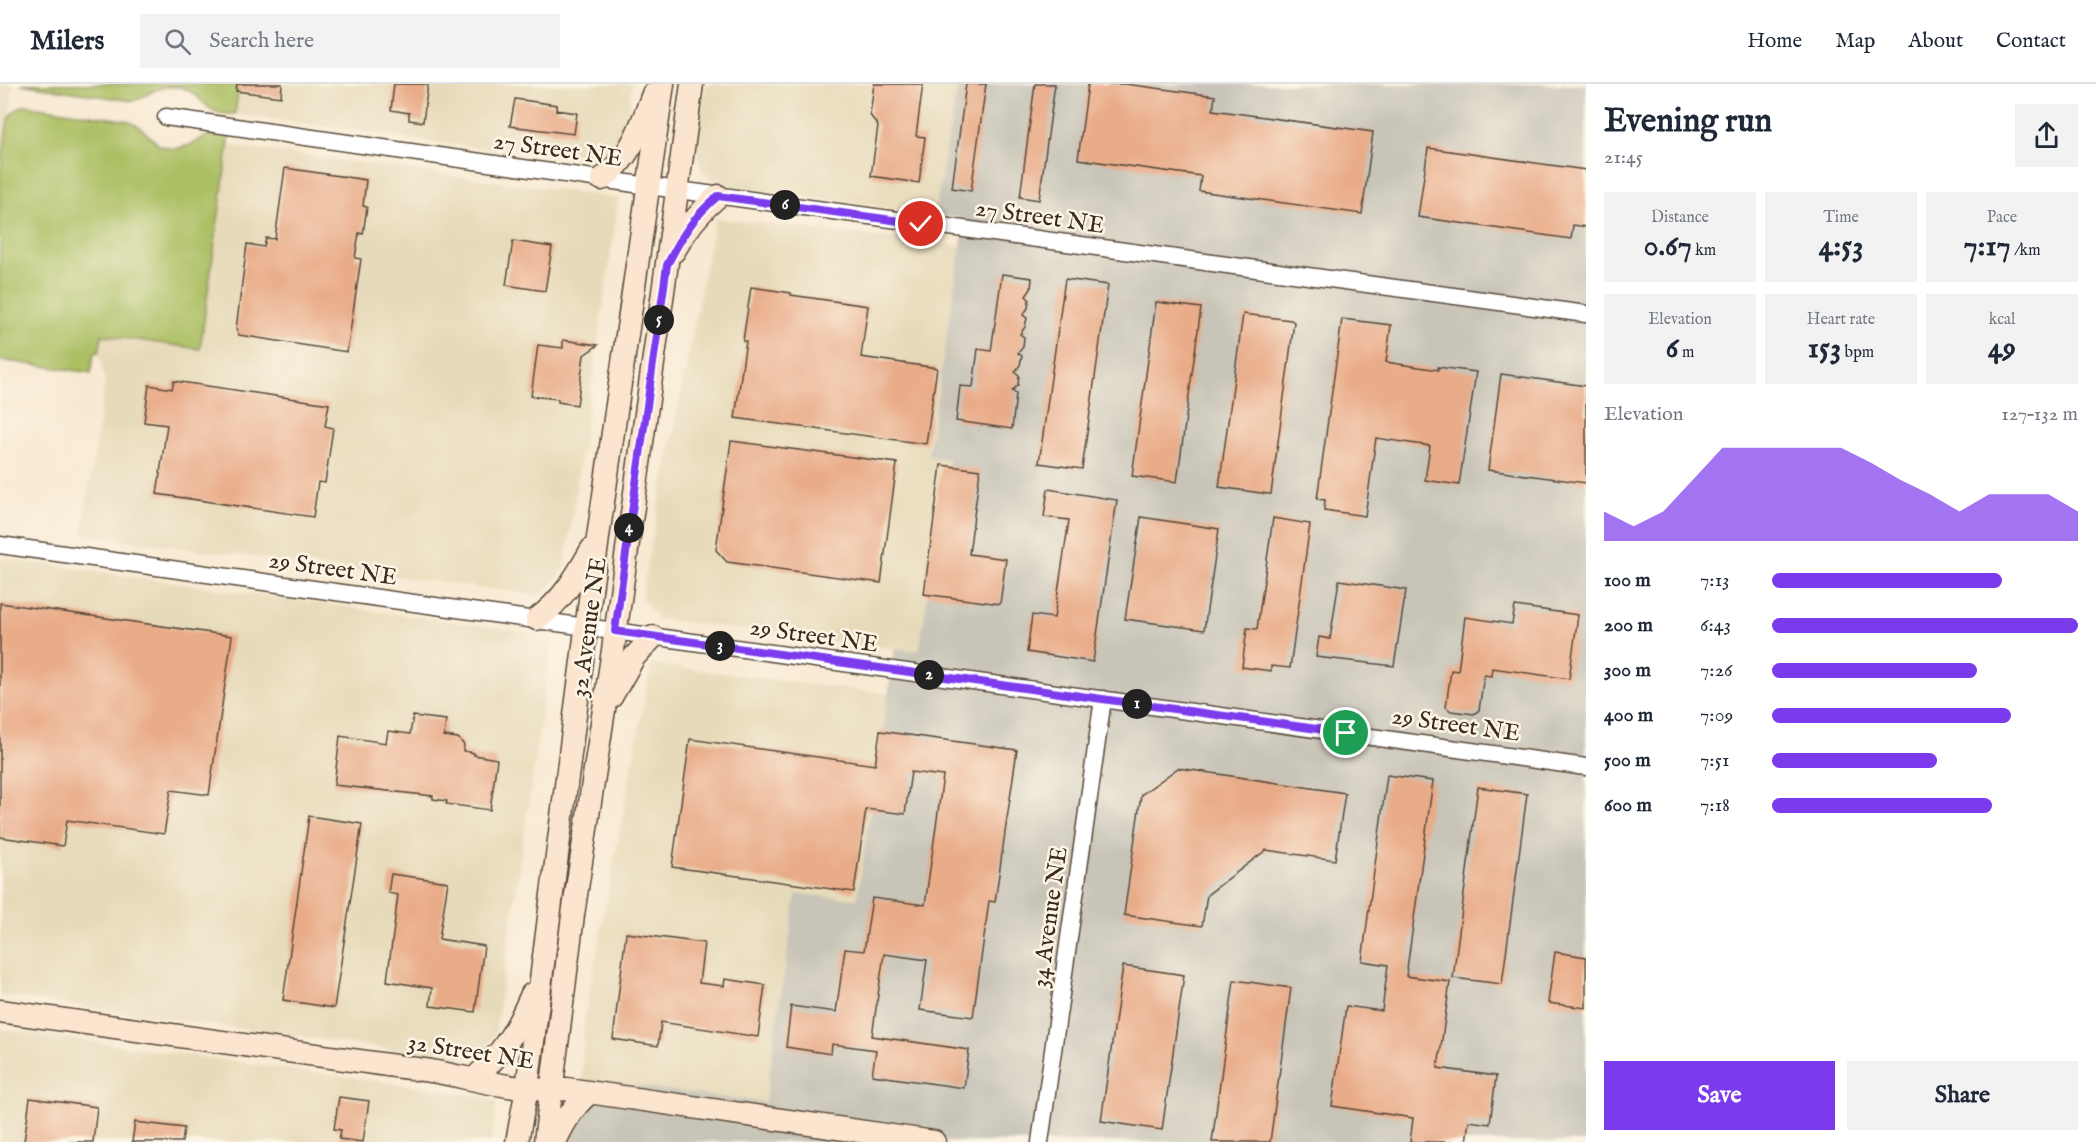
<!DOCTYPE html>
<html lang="en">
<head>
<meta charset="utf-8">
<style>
	body { margin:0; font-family:"IM FELL English",serif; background:#f2f2f3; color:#1f2937; height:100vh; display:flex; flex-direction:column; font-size:22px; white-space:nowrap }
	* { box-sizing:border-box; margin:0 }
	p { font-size:20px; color:#747a83 }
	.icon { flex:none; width:33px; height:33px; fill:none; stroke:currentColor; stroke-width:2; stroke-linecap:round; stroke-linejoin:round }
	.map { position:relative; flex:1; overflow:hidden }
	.drawer { display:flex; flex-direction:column; background:#fff; width:510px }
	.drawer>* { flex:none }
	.pin { position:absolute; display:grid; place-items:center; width:51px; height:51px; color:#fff; margin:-26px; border:3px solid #fff; border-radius:50%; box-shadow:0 2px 6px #0007 }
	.km { position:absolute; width:30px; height:30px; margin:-15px; border-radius:50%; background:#222; color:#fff; font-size:16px; line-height:30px; text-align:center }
	.round { display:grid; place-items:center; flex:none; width:63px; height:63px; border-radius:0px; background:#f2f2f3 }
	.headline { display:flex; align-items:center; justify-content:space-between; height:102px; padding:0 18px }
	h1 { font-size:33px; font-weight:800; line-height:45px }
	.stats { display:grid; grid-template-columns:repeat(3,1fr); gap:9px; height:102px; padding:6px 18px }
	.stats div { display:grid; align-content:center; border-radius:0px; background:#f2f2f3; text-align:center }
	.stats b { font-size:30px; font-weight:800 }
	.stats small { font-size:16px; font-weight:400 }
	.stats p { font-size:16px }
	.chart { height:168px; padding:12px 18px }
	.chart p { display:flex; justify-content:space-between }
	.chart svg { width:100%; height:108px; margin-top:6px; fill:#7c3aed; opacity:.7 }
	.primary-button { display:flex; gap:12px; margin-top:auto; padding:12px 18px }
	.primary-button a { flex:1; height:69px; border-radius:0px; background:#7c3aed; color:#fff; font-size:24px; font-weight:800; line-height:69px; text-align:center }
	.primary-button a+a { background:#f2f2f3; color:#1f2937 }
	ul { padding:0 18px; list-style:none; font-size:20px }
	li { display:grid; grid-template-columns:96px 72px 1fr; align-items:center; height:45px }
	li i { height:15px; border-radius:8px; background:#7c3aed }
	header { display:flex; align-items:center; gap:36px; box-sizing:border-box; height:84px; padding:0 30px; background:#fff; border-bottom:2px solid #e0e1e3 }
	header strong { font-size:28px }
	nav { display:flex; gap:33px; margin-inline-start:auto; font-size:21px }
	.search { width:420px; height:54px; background:#f2f2f3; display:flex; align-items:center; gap:15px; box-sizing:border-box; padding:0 21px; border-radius:0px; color:#747a83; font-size:22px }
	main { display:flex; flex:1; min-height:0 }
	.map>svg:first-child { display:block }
	.built { fill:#e7daba }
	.industrial { fill:#c8c4b8 }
	.green { fill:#acbf63; stroke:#747440; stroke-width:1.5 }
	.building { fill:#e9ac89 }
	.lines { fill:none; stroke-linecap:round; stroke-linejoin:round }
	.street-casing { stroke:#574739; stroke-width:19 }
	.secondary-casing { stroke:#574739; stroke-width:25 }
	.street { stroke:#fff; stroke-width:16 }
	.secondary { stroke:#fbe5cf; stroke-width:22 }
	.route-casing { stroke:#fff; stroke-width:12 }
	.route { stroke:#7c3aed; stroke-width:8 }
	.labels { text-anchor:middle; stroke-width:5; stroke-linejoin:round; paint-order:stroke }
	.street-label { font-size:24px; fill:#3b2a1e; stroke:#fcf5e5 }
</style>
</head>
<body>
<header>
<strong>Milers</strong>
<div class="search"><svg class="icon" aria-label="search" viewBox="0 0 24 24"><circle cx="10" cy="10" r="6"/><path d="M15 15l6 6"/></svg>Search here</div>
<nav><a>Home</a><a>Map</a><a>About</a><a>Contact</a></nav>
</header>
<main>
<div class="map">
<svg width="1586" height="1058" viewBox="0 0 1586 1058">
	<rect width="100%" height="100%" fill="#fcf5e5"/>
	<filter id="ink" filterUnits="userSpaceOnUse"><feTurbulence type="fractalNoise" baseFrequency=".0167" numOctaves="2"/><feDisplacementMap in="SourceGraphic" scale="12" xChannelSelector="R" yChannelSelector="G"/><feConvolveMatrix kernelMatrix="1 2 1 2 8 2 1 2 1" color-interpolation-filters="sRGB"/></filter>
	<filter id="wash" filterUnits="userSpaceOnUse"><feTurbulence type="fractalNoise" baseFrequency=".008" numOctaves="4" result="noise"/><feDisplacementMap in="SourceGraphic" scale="24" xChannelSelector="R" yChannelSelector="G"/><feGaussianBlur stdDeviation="1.35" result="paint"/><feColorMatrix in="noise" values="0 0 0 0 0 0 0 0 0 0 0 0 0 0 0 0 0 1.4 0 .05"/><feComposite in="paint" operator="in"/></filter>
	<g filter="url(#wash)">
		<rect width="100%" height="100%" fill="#f8e9d2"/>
		<!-- built -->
		<g class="built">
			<path d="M0,0H13L10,32L8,36L0,91Z"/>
			<path d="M239,0H632L628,34L611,73L453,61L235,30Z"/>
			<path d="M705,0H958L934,131L725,102L715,98L702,87L697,72V52Z"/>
			<path d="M228,61L619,114L565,482L542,512L82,450L105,298L99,268L102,251L200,265Z"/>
			<path d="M715,134L961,162L928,372L948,374L919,567L658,535L641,513Z"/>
			<path d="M0,474L553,552L495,950L481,972L467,975L452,974L0,911Z"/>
			<path d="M651,580L888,610L857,815L796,810L765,1020L582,995L584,937Z"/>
			<path d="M0,945L478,1011L491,1015L497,1019L491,1058H0Z"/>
		</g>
		<!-- industrial -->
		<path class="industrial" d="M958,0H1586V1058H570L582,995L765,1019L796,810L857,815L895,564L919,567L948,375L928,372L965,135L934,131Z"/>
		<!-- green -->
		<g class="green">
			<path d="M21,0H239L235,30C230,30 225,30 220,29C199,24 199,0 167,3C153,4 145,14 132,17Z"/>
			<path d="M25,21L130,37L142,45L159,61L174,65L190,61L214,48L230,50L200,265L102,251L99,268L94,269L91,289L0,276V91L8,36L14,27Z"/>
		</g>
		<g id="blocks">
			<!-- building -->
			<g class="building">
				<path d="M237,0H282L281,13L236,7Z"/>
				<path d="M394,0H428L423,38L409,36V29L391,26Z"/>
				<path d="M874,0H923L916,52L925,53L919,99L871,92L878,42L870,31Z"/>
				<path d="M966,0H986L971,107L952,104Z"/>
				<path d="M1035,0H1055L1039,116L1020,113Z"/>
				<path d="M1088,0H1125L1215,12L1213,26L1373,48L1362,130L1199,107L1201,92L1078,75Z"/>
				<path d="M515,15L557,21L556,26L577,29L574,50L510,42Z"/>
				<path d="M1428,64L1586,86V143L1573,141L1571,155L1418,133Z"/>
				<path d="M285,84L366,96L363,122L367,123L363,150L359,149L355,174L361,175L347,268L239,251L236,245L247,160L264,163L266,154L275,155Z"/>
				<path d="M513,157L552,163L545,207L506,201Z"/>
				<path d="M1002,190L1032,194L1031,205L1026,212L1029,215L1028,224L1023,231L1027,234L1025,243L1020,250L1024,253L1023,263L1018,269L1022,272L1020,281L1015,288L1019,291L1018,301L1012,307L1016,310L1012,345L956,337L960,302L973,303L978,265L991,267Z"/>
				<path d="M1065,195L1108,201L1082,385L1039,379Z"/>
				<path d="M751,203L791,209V211L868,222L861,273L937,284L926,360L735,334L746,257H743Z"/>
				<path d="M1156,218L1201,224L1177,398L1132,392Z"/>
				<path d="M1243,230L1291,236L1294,238L1271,410H1268L1219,403Z"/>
				<path d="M1342,235L1391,241L1386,278L1438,286V283L1476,288L1459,401L1425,396L1430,362L1376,354L1365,432L1324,426L1325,416L1317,415Z"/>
				<path d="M563,256L598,261L584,271L577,321L558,318V315L531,312L538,261L563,264Z"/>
				<path d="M1501,290L1586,302V399L1488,386Z"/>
				<path d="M174,297L329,320L325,342L333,344L325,399L318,398L313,433L157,410L167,341L144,338L149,301L172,305Z"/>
				<path d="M731,357L897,379L881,499L727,478L716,466Z"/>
				<path d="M941,381L980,386L969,470L1006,475L1000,520L924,510Z"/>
				<path d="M1048,405L1117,416L1093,578L1027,568L1032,531L1054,534L1069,436L1044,433Z"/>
				<path d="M1141,433L1219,445L1204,546L1125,535Z"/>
				<path d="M1273,434L1310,440L1290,584L1271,582V587L1242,583L1247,544L1257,545Z"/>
				<path d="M1339,496L1406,506L1394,582L1316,573L1319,553L1330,555Z"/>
				<path d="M0,519L232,552L209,711L171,706L164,750L67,736L63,762L0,753Z"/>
				<path d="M1515,522L1578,531L1569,595L1492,584L1491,592L1484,591L1479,626L1474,630L1451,627L1446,623L1451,586L1458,587L1465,533L1512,540Z"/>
				<path d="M413,632L446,636L444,652L458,654L464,661L463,667L474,669V671L497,675L490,726L446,720L447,717L433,715V712L334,701L340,652L386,659L388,647L410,650Z"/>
				<path d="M880,647L1017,666L995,818L989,817L973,933L920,926L927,876L884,870L872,952L969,966L964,1004L872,991L876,966L832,960L831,970L786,963L791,922L836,928L845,865L864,867L872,814L925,821L943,692L911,688L905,730L866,725L854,808L672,783L690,655L875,681Z"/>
				<path d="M1178,684L1345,709L1335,776L1266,766L1207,811L1202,842L1124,831L1141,711Z"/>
				<path d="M1387,691L1433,697L1406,892L1450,898L1438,984L1496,992L1490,1040L1469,1037L1466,1058H1410L1413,1034L1332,1022L1346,922L1382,927L1388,881L1362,877Z"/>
				<path d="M1478,703L1527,710L1502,900L1453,894Z"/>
				<path d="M309,732L362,740L334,924L283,916Z"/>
				<path d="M391,790L448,798L439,855L484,862L475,928L430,922L432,904L387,897L398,811L388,809Z"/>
				<path d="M626,849L704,859L699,899L724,902L725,895L765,901L758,953L661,938L658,962L613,955Z"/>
				<path d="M1555,868L1586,873V924L1548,919Z"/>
				<path d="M1123,882L1184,891L1162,1046L1101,1037Z"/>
				<path d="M1234,896L1291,904L1270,1058H1212Z"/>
				<path d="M339,1013L369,1017L363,1058L339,1055L341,1046L334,1045Z"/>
				<path d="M30,1014L97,1023L93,1058H24Z"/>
				<path d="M135,1038L184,1044L182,1058H132Z"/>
			</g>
		</g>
	</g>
	<g filter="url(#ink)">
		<use href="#blocks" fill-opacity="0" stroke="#574739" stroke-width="1.5"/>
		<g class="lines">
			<!-- street casing -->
			<g class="street-casing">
				<g id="street">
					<path d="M166,33L649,102L1586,230"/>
					<path d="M0,461L1586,683"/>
					<path d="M1040,1058L1103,615"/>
				</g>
			</g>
			<!-- secondary casing -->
			<g class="secondary-casing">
				<g id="secondary">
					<path d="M602,95C631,74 641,42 653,10"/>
					<path d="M674,167C686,145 699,128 718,112"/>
					<path d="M537,535C563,516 576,493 592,465"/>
					<path d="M611,613L634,573L653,553"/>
					<path d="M0,927L431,987C472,994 526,1010 567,1005L934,1058"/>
					<path d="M475,994C504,968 517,945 532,910"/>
					<path d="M517,1058L527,1004L598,453L663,0"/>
					<path d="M545,1058L573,831L613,566L692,0"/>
					<path d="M555,1058C564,1038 573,1023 589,1009"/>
				</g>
			</g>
			<!-- street -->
			<use href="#street" class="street"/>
			<!-- secondary -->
			<use href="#secondary" class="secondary"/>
		</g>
	</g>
	<g class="lines" filter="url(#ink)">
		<!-- route casing -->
		<g class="route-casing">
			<path id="route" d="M921,140L718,112C692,134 682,152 667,181L615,547L1346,649"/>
		</g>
		<!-- route -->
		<use href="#route" class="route"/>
	</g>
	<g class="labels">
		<!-- street labels -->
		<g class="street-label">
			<text transform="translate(558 65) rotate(8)" y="8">27 Street NE</text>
			<text transform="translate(1040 132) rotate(8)" y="8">27 Street NE</text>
			<text transform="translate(333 484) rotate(8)" y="8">29 Street NE</text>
			<text transform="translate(588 543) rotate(-82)" y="8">32 Avenue NE</text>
			<text transform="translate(814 551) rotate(8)" y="8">29 Street NE</text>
			<text transform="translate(1456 640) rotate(8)" y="8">29 Street NE</text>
			<text transform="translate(1049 833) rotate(-82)" y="8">34 Avenue NE</text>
			<text transform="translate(471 967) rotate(9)" y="8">32 Street NE</text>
		</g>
	</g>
</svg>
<div class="pin" style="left:1346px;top:649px;background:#1e9e55"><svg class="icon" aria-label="arrive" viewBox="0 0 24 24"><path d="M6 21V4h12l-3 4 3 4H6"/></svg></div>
<div class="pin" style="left:921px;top:140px;background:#d93025"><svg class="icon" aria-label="check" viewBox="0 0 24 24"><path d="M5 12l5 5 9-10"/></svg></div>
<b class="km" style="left:1137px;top:620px">1</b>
<b class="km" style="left:929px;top:591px">2</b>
<b class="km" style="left:720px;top:562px">3</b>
<b class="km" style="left:629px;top:444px">4</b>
<b class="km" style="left:659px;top:236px">5</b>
<b class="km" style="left:785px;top:121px">6</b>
</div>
<section class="drawer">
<div class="headline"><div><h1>Evening run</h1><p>21:45</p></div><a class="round"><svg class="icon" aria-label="share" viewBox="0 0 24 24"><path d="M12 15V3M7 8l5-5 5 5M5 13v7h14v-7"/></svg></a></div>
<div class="stats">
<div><p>Distance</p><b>0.67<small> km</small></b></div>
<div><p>Time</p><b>4:53</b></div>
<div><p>Pace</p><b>7:17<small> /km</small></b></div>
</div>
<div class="stats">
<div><p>Elevation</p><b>6<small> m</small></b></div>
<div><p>Heart rate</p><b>153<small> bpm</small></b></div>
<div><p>kcal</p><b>49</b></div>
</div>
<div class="chart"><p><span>Elevation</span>127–132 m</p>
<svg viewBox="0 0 160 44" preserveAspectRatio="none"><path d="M0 44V32L10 38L20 32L30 19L40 6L50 6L60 6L70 6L80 6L90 12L100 19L110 25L120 32L130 25L140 25L150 25L160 32V44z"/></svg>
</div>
<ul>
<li><b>100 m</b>7:13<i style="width:75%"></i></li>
<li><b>200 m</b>6:43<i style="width:100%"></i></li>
<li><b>300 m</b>7:26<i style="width:67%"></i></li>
<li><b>400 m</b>7:09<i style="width:78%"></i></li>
<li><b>500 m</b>7:51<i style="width:54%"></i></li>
<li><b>600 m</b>7:18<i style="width:72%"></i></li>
</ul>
<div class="primary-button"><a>Save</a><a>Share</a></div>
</section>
</main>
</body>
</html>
